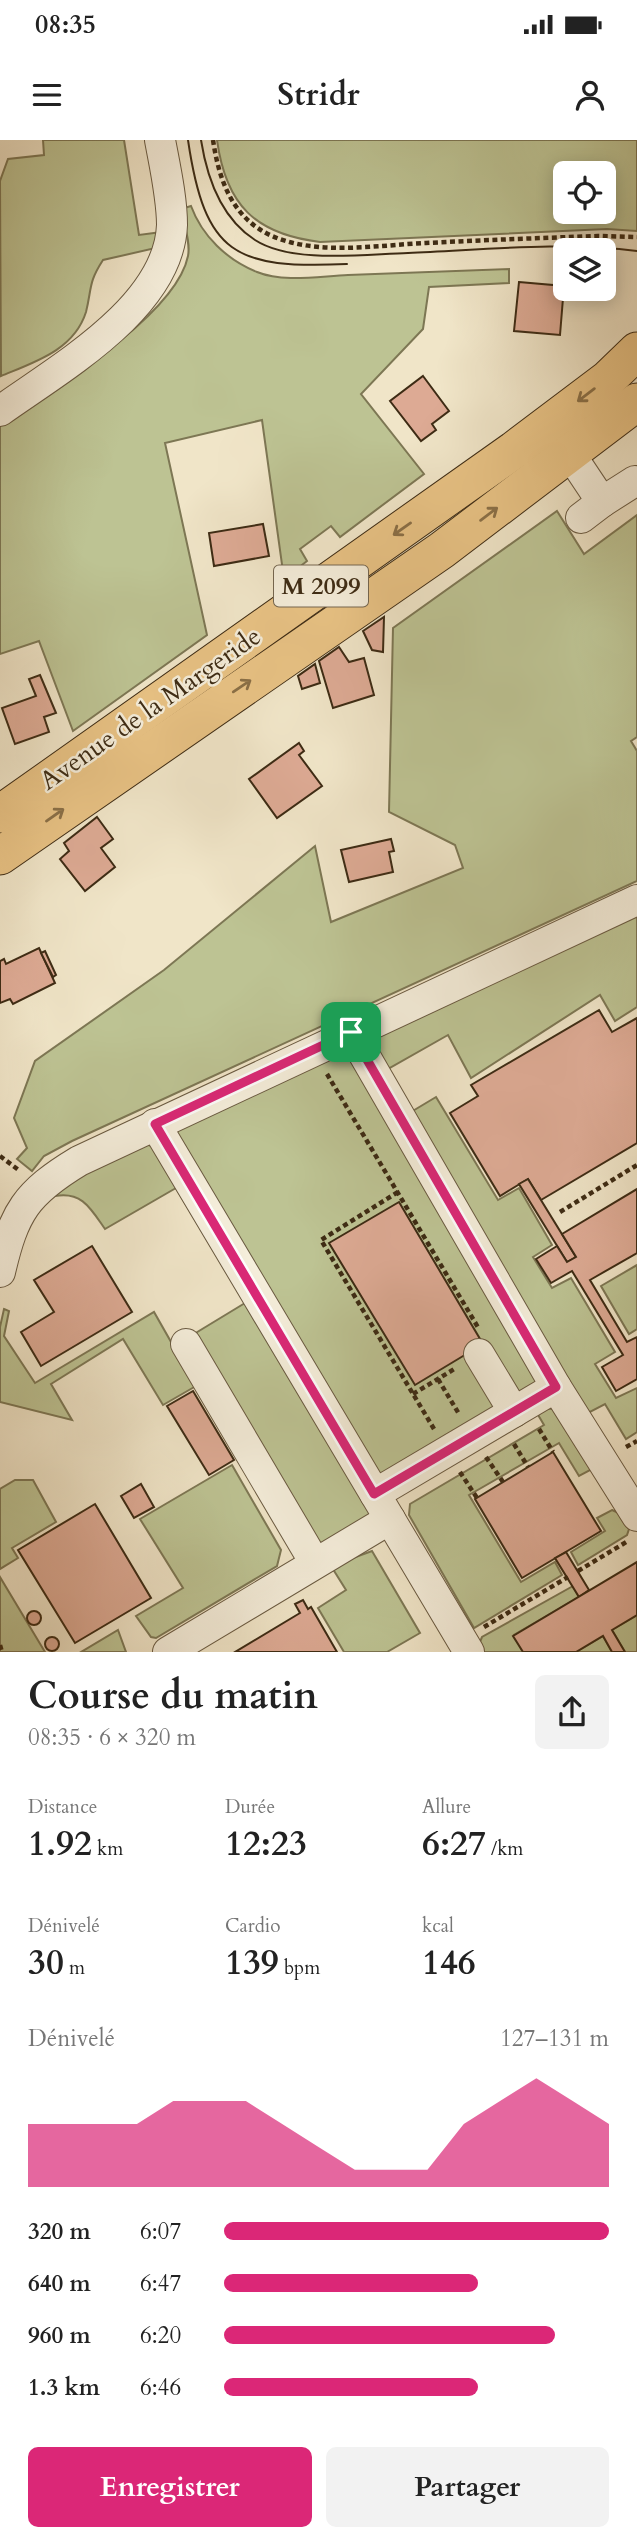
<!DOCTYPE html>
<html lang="fr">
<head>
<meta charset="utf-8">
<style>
	body { margin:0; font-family:Cardo,serif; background:#f2f2f2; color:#222; height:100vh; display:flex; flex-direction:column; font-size:26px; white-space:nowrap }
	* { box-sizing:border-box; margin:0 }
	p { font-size:23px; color:#767676 }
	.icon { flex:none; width:38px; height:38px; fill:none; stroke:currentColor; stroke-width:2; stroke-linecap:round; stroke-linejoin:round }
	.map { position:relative; height:1512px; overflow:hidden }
	.drawer { display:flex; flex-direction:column; background:#fff; flex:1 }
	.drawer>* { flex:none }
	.tools { position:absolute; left:553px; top:21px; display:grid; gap:14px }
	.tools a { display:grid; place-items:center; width:63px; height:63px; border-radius:10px; background:#fff; box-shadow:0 4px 18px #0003; font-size:35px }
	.pin { position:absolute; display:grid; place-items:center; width:60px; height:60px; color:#fff; margin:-30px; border-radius:14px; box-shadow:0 4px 10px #0006 }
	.round { display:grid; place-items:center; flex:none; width:74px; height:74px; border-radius:10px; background:#f2f2f2 }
	.head { display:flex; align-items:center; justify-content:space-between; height:119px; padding:0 28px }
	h1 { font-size:38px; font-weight:700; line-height:52px }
	.figures { display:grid; grid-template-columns:repeat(3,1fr); gap:10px; height:119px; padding:7px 28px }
	.figures div { display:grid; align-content:center }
	.figures b { font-size:35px; font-weight:700 }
	.figures small { font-size:19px; font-weight:400 }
	.figures p { font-size:19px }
	.chart { height:196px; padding:14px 28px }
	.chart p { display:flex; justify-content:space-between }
	.chart svg { width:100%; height:126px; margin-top:7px; fill:#db2777; opacity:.7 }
	.cta { display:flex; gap:14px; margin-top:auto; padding:14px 28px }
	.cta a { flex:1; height:80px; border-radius:10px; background:#db2777; color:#fff; font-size:28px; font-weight:700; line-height:80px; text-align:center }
	.cta a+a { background:#f2f2f2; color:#222 }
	ul { padding:0 28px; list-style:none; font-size:23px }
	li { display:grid; grid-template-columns:112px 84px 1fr; align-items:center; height:52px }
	li i { height:18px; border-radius:9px; background:#db2777 }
	.status { display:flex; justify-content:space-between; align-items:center; height:49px; padding:0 35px; background:#fff; direction:ltr }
	.status svg { height:19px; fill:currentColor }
	header { display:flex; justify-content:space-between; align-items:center; height:91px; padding:0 28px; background:#fff; font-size:32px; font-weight:700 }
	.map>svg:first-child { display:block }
	.green { fill:#bdc393; stroke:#7d7754; stroke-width:2; fill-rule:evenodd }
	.building { fill:#ddaa94; stroke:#3d2b14; stroke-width:2 }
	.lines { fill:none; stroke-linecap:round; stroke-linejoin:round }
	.minor-casing { stroke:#6a5a41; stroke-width:32 }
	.major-casing { stroke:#3d2b14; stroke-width:39 }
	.path { stroke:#3d2b14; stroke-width:4.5; stroke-dasharray:5 3.5; stroke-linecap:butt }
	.minor { stroke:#f5eedb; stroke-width:30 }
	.major { stroke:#e8c284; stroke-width:37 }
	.tram { stroke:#3d2b14; stroke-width:2 }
	.oneway { stroke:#8a6f46 }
	.route-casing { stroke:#fff; stroke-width:14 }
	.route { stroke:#db2777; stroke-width:9 }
	.labels { text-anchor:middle; stroke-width:5; stroke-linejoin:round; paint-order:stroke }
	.shield { fill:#f5eedb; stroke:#746650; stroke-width:2 }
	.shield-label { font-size:24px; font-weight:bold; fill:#3d2b14 }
	.street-label { font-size:26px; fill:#3d2b14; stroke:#f5eedb }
</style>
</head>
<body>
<div class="status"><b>08:35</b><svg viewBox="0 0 49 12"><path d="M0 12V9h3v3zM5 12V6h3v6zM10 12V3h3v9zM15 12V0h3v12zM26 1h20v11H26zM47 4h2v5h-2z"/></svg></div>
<header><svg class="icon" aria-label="menu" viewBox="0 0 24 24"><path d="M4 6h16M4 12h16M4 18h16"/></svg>Stridr<svg class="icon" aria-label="person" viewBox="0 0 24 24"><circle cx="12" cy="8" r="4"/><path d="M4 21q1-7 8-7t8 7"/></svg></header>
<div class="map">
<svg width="637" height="1512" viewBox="0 0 637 1512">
	<rect width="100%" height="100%" fill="#f0e5c8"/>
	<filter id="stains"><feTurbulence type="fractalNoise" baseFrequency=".00286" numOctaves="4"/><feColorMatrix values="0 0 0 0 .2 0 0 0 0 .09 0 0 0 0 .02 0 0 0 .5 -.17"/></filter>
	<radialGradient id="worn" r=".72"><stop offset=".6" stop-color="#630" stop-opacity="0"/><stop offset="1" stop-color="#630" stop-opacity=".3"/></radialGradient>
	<!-- green -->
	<g class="green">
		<path d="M43,0H124L139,95L162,92L160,107L103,120C88,143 92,148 86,172C74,210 35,222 1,236L0,41L8,19L44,15Z"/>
		<path d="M217,0H637V91L607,89L320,102C255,94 226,65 217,0ZM565,33H604V72H565Z"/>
		<path d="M191,66C202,96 227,120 257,132C284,143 320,136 348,135C402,133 456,131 509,129V143L429,147L423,189L361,254L424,334L340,397L331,386L300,409L307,421L284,439L262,280L165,303L207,495L73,591L39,501L0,514V284C50,251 176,176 188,116C191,102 183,82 181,69Z"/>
		<path d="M557,371L584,414L637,375V597L631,601L637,611V741L72,1001L44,1016L32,1031L17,1019L27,1008L14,978L35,921L164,830L315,706L331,782L463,728L455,705L389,672L393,488Z"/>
		<path d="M637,775V867L615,881L600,855L471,938L448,895L386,930L373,902L377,896Z"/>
		<path d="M350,910L537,1242L375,1343L175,994L178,987Z"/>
		<path d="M436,957L498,1060L519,1048L552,1105L533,1117L552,1148L571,1138L615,1212L595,1224L616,1258L637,1248V1292L626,1299L605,1264L588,1273L406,975Z"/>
		<path d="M141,1003L163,1009L375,1369L372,1378L322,1408L194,1194L245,1163L176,1048L105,1089C91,1069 82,1051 55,1056L62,1044Z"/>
		<path d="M637,1125V1189L629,1194L601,1146Z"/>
		<path d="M4,1169L9,1171L4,1196L35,1243L154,1172L196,1246L163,1265L123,1199L51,1244L72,1280L0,1262V1187Z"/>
		<path d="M534,1268L556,1269L596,1327L579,1336L559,1303L469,1355L521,1442L555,1422L562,1435L474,1488L409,1375L410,1364L544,1285Z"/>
		<path d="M232,1325L281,1410L277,1426L156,1498L151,1497L136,1476L183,1448L140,1379Z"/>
		<path d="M15,1340H33L56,1382L12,1408L18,1418L0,1429V1349Z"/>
		<path d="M612,1370L621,1374L629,1389L627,1395L578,1425L571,1412L605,1391L597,1378Z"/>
		<path d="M372,1411L420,1493L387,1512H344L318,1468L346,1450L331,1426Z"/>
		<path d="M0,1437L45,1512H0Z"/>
		<path d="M573,1446L579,1457L514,1495L523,1512H479L477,1509L482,1497Z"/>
		<path d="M637,1475V1512H625L612,1490Z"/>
		<path d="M118,1490L126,1512H81Z"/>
		<path d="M603,1496L612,1512H576Z"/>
	</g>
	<!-- building -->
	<g class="building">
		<path d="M519,142L564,146L560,195L514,191Z"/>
		<path d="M423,236L449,271L432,284L436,290L421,301L390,261Z"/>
		<path d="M263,384L269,416L214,426L209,393Z"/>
		<path d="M384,477L383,512L372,510L363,491Z"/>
		<path d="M339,507L349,522L364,518L374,555L333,568L319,521Z"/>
		<path d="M315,524L320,543L302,549L298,536Z"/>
		<path d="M40,535L56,573L44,577L49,592L15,604L2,568L36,556L29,539Z"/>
		<path d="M299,603L304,611L299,615L322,646L277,678L249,639Z"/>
		<path d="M97,677L113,699L101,708L115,727L85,751L60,719L69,711L64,703Z"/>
		<path d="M391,699L394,711L389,712L393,732L349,742L341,710Z"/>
		<path d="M39,808L55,843L13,864L10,859L0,863V821L4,819L6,824Z"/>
		<path d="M45,811L56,835L53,837L41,813Z"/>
		<path d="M599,870L612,892L637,878V1003L541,1060L528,1039L500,1056L450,973L478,956L471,945Z"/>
		<path d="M528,1039L576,1117L567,1122L519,1044Z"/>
		<path d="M637,1049V1113L590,1140L627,1202L637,1197V1239L616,1251L602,1227L623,1215L572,1131L551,1143L536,1119L557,1106L567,1122L576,1117L562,1094Z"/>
		<path d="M399,1062L483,1204L415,1245L329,1103Z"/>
		<path d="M92,1106L132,1172L41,1226L21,1192L54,1172L34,1140Z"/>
		<path d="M193,1251L234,1320L209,1335L167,1266Z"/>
		<path d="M553,1312L601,1391L522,1438L475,1359Z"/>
		<path d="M141,1344L154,1367L134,1378L121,1356Z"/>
		<path d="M95,1364L151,1458L75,1503L18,1410Z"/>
		<path d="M566,1412L589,1450L579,1457L555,1418Z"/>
		<path d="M637,1422V1475L612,1490L625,1512H612L603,1496L576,1512H523L513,1496Z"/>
		<path d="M303,1460L308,1469L311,1467L337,1512H235L300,1473L295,1464Z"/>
		<circle cx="34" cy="1478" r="7"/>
		<circle cx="52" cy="1504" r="7"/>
	</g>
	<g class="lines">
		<!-- minor casing -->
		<g class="minor-casing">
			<g id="minor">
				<path d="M0,271C60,228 169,167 172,85C172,58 165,27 160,0"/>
				<path d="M570,314L602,362L635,341"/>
				<path d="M581,378L602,362"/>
				<path d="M351,892L556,1247L637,1376"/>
				<path d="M155,984L375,1354"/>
				<path d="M0,1132C14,1072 26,1053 79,1021L637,760"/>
				<path d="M186,1204L315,1423"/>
				<path d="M479,1214L514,1272"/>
				<path d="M168,1512L390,1379"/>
				<path d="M469,1512L375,1354L556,1247"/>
			</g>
		</g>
		<!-- major casing -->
		<g class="major-casing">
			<g id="major">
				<path d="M0,674L514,310L608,239L637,211"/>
				<path d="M0,716L442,410L637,262"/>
			</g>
		</g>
		<!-- path -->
		<g class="path">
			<path d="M213,0C219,40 232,78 272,96C318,116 378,105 426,103C484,100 541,98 598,96L637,97"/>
			<path d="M327,934L479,1189"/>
			<path d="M0,1016L20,1031"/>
			<path d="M398,1052L321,1100L434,1289"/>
			<path d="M560,1072L637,1025"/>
			<path d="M438,1239L459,1274"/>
			<path d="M413,1254L456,1228"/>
			<path d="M539,1289L553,1312"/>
			<path d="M514,1304L528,1327"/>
			<path d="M626,1307L637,1301"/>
			<path d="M486,1317L503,1342"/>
			<path d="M460,1332L477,1358"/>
			<path d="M578,1431L628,1401"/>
			<path d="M484,1487L568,1437"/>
			<path d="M0,1505L2,1512"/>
		</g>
		<!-- minor -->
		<use href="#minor" class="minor"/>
		<!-- major -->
		<use href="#major" class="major"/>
		<!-- tram -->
		<g class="tram">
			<path d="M188,0C205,115 235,129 347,124"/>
			<path d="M201,0C207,38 221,78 255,100C292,124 365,114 408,113C483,110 562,101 637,111"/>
		</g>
	</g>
	<!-- one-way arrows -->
	<defs><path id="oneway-shaft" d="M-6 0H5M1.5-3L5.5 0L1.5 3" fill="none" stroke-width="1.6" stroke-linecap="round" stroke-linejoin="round" transform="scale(1.75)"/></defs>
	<g class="oneway">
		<use href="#oneway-shaft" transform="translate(586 255) rotate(143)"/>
		<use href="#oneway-shaft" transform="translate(489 374) rotate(-37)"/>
		<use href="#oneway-shaft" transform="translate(402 389) rotate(145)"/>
		<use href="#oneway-shaft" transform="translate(242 546) rotate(-34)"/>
		<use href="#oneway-shaft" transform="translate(55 675) rotate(-35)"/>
	</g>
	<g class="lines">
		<!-- route casing -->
		<g class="route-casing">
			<path id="route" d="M351,892L556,1247L374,1354L155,984Z"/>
		</g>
		<!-- route -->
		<use href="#route" class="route"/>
	</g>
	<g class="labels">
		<!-- shield labels -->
		<rect class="shield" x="274" y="425.5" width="94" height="41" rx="5"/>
		<g class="shield-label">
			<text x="321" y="454">M 2099</text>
		</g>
		<!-- street labels -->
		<g class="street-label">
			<text transform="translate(150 568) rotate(-35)" y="9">Avenue de la Margeride</text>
		</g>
	</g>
	<rect width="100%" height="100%" filter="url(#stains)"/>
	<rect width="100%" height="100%" fill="url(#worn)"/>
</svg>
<div class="tools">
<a><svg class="icon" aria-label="locate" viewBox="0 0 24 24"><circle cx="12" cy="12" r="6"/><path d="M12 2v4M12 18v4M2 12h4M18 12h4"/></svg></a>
<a><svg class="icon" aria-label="layers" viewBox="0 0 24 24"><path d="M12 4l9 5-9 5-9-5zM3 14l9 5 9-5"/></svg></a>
</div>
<div class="pin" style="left:351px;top:892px;background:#1e9e55"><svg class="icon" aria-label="arrive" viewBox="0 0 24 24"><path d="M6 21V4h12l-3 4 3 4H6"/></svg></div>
</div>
<section class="drawer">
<div class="head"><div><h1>Course du matin</h1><p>08:35 · 6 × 320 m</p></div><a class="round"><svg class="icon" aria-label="share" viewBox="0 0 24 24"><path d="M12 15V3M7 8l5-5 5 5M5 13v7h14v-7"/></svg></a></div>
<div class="figures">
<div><p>Distance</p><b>1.92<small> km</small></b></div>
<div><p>Durée</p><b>12:23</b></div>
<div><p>Allure</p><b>6:27<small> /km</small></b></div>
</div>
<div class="figures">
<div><p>Dénivelé</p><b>30<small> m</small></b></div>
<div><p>Cardio</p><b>139<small> bpm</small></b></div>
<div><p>kcal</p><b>146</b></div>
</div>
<div class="chart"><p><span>Dénivelé</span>127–131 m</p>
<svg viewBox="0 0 160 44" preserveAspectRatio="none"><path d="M0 44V22L10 22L20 22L30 22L40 14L50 14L60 14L70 22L80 30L90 38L100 38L110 38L120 22L130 14L140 6L150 14L160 22V44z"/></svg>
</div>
<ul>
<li><b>320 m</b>6:07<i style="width:100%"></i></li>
<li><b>640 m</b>6:47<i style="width:66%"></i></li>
<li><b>960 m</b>6:20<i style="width:86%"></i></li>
<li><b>1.3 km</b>6:46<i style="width:66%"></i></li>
</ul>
<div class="cta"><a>Enregistrer</a><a>Partager</a></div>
</section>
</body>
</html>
